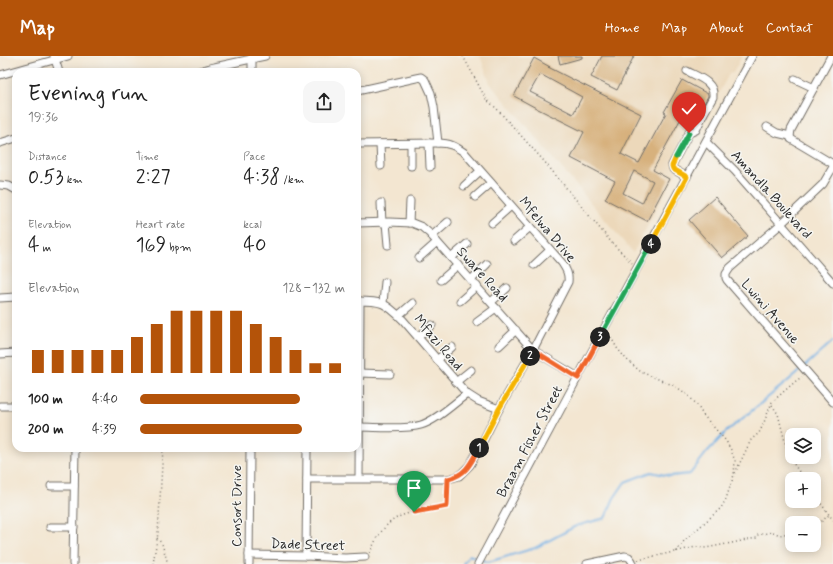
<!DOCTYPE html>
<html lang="en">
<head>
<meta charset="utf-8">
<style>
	body { margin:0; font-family:Mynerve,sans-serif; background:#f6f6f6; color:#222; height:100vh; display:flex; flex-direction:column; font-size:15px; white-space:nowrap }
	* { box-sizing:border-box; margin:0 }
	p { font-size:13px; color:#767676 }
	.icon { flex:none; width:22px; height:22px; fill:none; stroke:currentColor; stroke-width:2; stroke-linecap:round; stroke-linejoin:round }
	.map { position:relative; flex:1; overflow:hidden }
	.panel { position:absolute; left:12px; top:12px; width:349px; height:384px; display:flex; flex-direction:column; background:#fff; border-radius:12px; box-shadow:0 2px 10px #0003 }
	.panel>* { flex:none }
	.buttons { position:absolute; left:785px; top:372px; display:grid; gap:8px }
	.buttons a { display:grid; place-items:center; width:36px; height:36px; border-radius:8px; background:#fff; box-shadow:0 2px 10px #0003; font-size:20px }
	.pin { position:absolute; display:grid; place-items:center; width:34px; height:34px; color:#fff; margin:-41px -17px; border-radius:50% 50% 50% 0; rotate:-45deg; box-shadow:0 0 4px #0007 }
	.pin .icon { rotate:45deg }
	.km { position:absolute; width:20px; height:20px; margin:-10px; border-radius:50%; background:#222; color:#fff; font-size:11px; line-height:20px; text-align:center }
	.round { display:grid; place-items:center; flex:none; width:42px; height:42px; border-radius:12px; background:#f6f6f6 }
	.summary { display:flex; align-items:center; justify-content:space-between; height:68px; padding:0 16px }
	h1 { font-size:22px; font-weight:600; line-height:30px }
	.stats { display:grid; grid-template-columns:repeat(3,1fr); gap:6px; height:68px; padding:4px 16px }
	.stats div { display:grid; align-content:center }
	.stats b { font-size:20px; font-weight:600 }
	.stats small { font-size:11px; font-weight:400 }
	.stats p { font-size:11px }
	.chart { height:112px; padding:8px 16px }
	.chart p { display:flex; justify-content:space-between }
	.chart svg { width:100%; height:72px; margin-top:4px; stroke:#b45309; stroke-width:6 }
	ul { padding:0 16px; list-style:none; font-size:13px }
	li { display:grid; grid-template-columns:64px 48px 1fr; align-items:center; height:30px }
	li i { height:10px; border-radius:5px; background:#b45309 }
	header { display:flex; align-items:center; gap:24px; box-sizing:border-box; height:56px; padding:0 20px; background:#b45309; color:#fff }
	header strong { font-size:19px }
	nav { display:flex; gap:22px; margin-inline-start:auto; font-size:14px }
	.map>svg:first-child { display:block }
	.built { fill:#ecd8ba }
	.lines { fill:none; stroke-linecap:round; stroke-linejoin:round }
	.stream { stroke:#70ade2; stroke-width:2 }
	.building { fill:#d7b17d; fill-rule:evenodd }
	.minor-casing { stroke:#716c65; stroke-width:9 }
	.path { stroke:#716c65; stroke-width:1.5; stroke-dasharray:1 3; stroke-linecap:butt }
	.minor { stroke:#fff; stroke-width:7 }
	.split-1-casing { stroke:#fff; stroke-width:8 }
	.split-2-casing { stroke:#fff; stroke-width:8 }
	.split-3-casing { stroke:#fff; stroke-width:8 }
	.split-4-casing { stroke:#fff; stroke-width:8 }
	.split-5-casing { stroke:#fff; stroke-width:8 }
	.split-6-casing { stroke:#fff; stroke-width:8 }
	.split-1 { stroke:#f0652b; stroke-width:5 }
	.split-2 { stroke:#f5b400; stroke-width:5 }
	.split-3 { stroke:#f0652b; stroke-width:5 }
	.split-4 { stroke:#22a559; stroke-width:5 }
	.split-5 { stroke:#f5b400; stroke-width:5 }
	.split-6 { stroke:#22a559; stroke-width:5 }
	.labels { text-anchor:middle; stroke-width:3; stroke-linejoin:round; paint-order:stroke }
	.street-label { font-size:14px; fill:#2b2b2b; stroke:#f6f6f2 }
</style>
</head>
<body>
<header>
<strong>Map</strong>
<nav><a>Home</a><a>Map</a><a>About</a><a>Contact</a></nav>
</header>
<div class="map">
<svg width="833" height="508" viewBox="0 0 833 508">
	<rect width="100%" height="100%" fill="#f6f6f2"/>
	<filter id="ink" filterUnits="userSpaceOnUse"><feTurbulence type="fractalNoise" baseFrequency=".025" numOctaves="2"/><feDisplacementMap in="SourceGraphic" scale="8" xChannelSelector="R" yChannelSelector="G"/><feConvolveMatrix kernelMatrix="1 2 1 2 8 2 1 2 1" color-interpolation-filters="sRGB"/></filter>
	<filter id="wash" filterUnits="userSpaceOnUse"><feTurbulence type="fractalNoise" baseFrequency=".012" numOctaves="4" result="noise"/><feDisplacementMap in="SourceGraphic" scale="16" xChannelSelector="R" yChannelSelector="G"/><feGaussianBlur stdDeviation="0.9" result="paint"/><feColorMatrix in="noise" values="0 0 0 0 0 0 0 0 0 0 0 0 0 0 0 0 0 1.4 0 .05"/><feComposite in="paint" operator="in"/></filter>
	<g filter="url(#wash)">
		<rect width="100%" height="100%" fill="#f3e6d1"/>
		<!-- built -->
		<path class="built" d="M480,0H742L733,17L730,16L633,197L490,27Z"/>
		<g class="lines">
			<!-- stream -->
			<path class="stream" d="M463,508L469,499L488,506L535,492L576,470L605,462L614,442L625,426L651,416L670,420L690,418L707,396L726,376L795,319L833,285"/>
		</g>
		<g id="blocks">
			<!-- building -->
			<g class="building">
				<path d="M558,0H582V2L560,8Z"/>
				<path d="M602,0H634L617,34L591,21Z"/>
				<path d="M534,2L550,11H548L641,58L621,98L639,107L666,57L664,56L682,24L708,38V40L692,70L691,71L680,64L653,114L669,123L647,165L605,143L615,125L571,102L584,76L538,53L514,40ZM540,18L582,41L573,58L540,41L530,36ZM634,115L653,125L642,147L623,137Z"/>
				<path d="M715,141L748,180L722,202L689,164Z"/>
			</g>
		</g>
	</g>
	<g filter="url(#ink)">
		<use href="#blocks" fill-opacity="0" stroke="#716c65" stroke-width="1"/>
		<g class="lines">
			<!-- minor casing -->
			<g class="minor-casing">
				<g id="minor">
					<path d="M54,0L59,16"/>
					<path d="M831,0L791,74L790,80L791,83L833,108"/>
					<path d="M196,16L210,12L265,0"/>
					<path d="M252,16V0"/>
					<path d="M0,19L68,0"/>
					<path d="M795,23L814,32"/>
					<path d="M357,35L416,22L421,21L425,24L431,37L434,51L438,87"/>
					<path d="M767,71L777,77L790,80"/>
					<path d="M706,86L735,115L833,227"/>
					<path d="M0,87L16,82"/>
					<path d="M429,87L430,111"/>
					<path d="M380,88L381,110"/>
					<path d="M411,110V88"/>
					<path d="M833,111L823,128L782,167L730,212L726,218V222L727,224L833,346"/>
					<path d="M687,121L673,113L672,109L689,77L696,74L704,57L713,41C715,26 698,21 687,15"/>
					<path d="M0,129L9,130L16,134"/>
					<path d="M464,130L480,115"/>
					<path d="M475,141L491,127"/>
					<path d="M381,147L382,167"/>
					<path d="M357,167L389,166L412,167L422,171L429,177L533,294L578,321"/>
					<path d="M386,167L388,189"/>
					<path d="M409,167L410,145"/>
					<path d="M492,167L511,150"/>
					<path d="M432,180L448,166"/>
					<path d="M514,185L530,171"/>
					<path d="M419,202L437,186"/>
					<path d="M451,202L467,188"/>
					<path d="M534,209L550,194"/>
					<path d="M441,224L458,209"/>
					<path d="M471,224L487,208"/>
					<path d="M0,242L16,241"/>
					<path d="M357,245C382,245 385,246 403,264L467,338L478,345L499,353"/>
					<path d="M460,245L477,230"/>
					<path d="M491,246L507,232"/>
					<path d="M383,247L385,226"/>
					<path d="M399,259L413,247"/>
					<path d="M477,266L496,252"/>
					<path d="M418,281L432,269"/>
					<path d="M499,290L516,274"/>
					<path d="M0,298L16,297"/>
					<path d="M437,304L452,291"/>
					<path d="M359,317L390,318"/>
					<path d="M456,326L471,314"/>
					<path d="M0,350H16"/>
					<path d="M359,371C376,371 405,374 421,369C437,364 453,348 467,338"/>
					<path d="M359,422L360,245"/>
					<path d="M307,423H448L459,420L470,409L481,389L499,353L533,294L568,226C569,218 566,213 562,207L465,97C455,90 450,87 438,87L357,88"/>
					<path d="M51,430H74"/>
					<path d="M50,471H74"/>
					<path d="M249,499L306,500L345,502L365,501"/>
					<path d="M306,500L307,392"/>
					<path d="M73,508L75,392"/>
					<path d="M249,508L250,392"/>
					<path d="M478,508L578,321L752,0"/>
					<path d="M587,508L625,500L629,501L632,505L633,508"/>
				</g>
			</g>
			<!-- path -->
			<g class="path">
				<path d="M463,0L486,43L497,53L543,104L612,187L632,207"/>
				<path d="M609,278L617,292L626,303L641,316L675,330L688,339L697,349L703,359L726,385L731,394L735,405L734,419L726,443L721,452L684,485L676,496"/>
				<path d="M772,349L778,358L789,401L804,423"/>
				<path d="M735,417L751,384L759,377L763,369L772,346L797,324L802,321"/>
				<path d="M814,438L833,464"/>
				<path d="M814,468L822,465L829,459"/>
				<path d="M157,482L162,488L168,508"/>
				<path d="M370,497C380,472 392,459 419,455C428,453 439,454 447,450L448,429"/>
				<path d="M638,504L696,491L706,492L757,482L758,479L773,476L780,479L792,476"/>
				<path d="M153,508L158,477L163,392"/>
			</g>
			<!-- minor -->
			<use href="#minor" class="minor"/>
		</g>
	</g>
	<g class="lines" filter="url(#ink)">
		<!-- split-1 casing -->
		<g class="split-1-casing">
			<path id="split-1" d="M414,456L442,451L447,450L448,423C466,419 471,407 479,392"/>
		</g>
		<!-- split-2 casing -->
		<g class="split-2-casing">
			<path id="split-2" d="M479,392L499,353L530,300"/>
		</g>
		<!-- split-3 casing -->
		<g class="split-3-casing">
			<path id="split-3" d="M530,300L533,294L578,322L600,281"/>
		</g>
		<!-- split-4 casing -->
		<g class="split-4-casing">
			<path id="split-4" d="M600,281L651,188"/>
		</g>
		<!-- split-5 casing -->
		<g class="split-5-casing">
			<path id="split-5" d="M651,188L687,121L673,113L672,110L676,101"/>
		</g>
		<!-- split-6 casing -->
		<g class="split-6-casing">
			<path id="split-6" d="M676,101L689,77"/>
		</g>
		<!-- split-1 -->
		<use href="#split-1" class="split-1"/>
		<!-- split-2 -->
		<use href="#split-2" class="split-2"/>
		<!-- split-3 -->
		<use href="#split-3" class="split-3"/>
		<!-- split-4 -->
		<use href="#split-4" class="split-4"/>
		<!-- split-5 -->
		<use href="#split-5" class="split-5"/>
		<!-- split-6 -->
		<use href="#split-6" class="split-6"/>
	</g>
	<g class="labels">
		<!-- street labels -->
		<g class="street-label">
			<text transform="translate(772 138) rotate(48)" y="5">Amandla Boulevard</text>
			<text transform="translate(548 173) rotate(50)" y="5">Mfelwa Drive</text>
			<text transform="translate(483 218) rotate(48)" y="5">Sware Road</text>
			<text transform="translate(771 255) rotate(49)" y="5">Lwini Avenue</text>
			<text transform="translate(439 286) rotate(50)" y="5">Mfazi Road</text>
			<text transform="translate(529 385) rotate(-62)" y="5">Braam Fisher Street</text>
			<text transform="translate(236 450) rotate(-90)" y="5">Consort Drive</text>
			<text transform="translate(308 488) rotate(2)" y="5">Dade Street</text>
		</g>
	</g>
</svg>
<div class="buttons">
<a><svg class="icon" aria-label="layers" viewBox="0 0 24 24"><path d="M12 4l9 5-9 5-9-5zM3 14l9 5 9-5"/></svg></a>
<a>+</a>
<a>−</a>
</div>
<div class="pin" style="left:414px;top:456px;background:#1e9e55"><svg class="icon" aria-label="arrive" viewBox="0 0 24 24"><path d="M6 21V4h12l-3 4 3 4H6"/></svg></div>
<div class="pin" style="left:689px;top:77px;background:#d93025"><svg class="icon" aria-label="check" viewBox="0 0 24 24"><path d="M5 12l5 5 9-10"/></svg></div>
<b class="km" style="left:479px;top:392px">1</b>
<b class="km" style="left:530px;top:300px">2</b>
<b class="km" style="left:600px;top:281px">3</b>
<b class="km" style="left:651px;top:188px">4</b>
<section class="panel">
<div class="summary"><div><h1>Evening run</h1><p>19:36</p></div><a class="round"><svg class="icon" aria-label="share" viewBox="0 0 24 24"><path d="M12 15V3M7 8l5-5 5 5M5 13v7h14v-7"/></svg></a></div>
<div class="stats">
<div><p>Distance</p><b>0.53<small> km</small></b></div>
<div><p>Time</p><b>2:27</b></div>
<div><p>Pace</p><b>4:38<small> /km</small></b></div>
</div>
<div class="stats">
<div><p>Elevation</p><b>4<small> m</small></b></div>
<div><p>Heart rate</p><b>169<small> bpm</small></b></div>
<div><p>kcal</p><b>40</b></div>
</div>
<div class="chart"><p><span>Elevation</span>128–132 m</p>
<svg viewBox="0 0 160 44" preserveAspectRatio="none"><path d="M5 44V30M15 44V30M25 44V30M35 44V30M45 44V30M55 44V22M65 44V14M75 44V6M85 44V6M95 44V6M105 44V6M115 44V14M125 44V22M135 44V30M145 44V38M155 44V38"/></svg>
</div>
<ul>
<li><b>100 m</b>4:40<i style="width:78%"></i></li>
<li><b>200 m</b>4:39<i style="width:79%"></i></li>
</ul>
</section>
</div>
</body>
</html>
